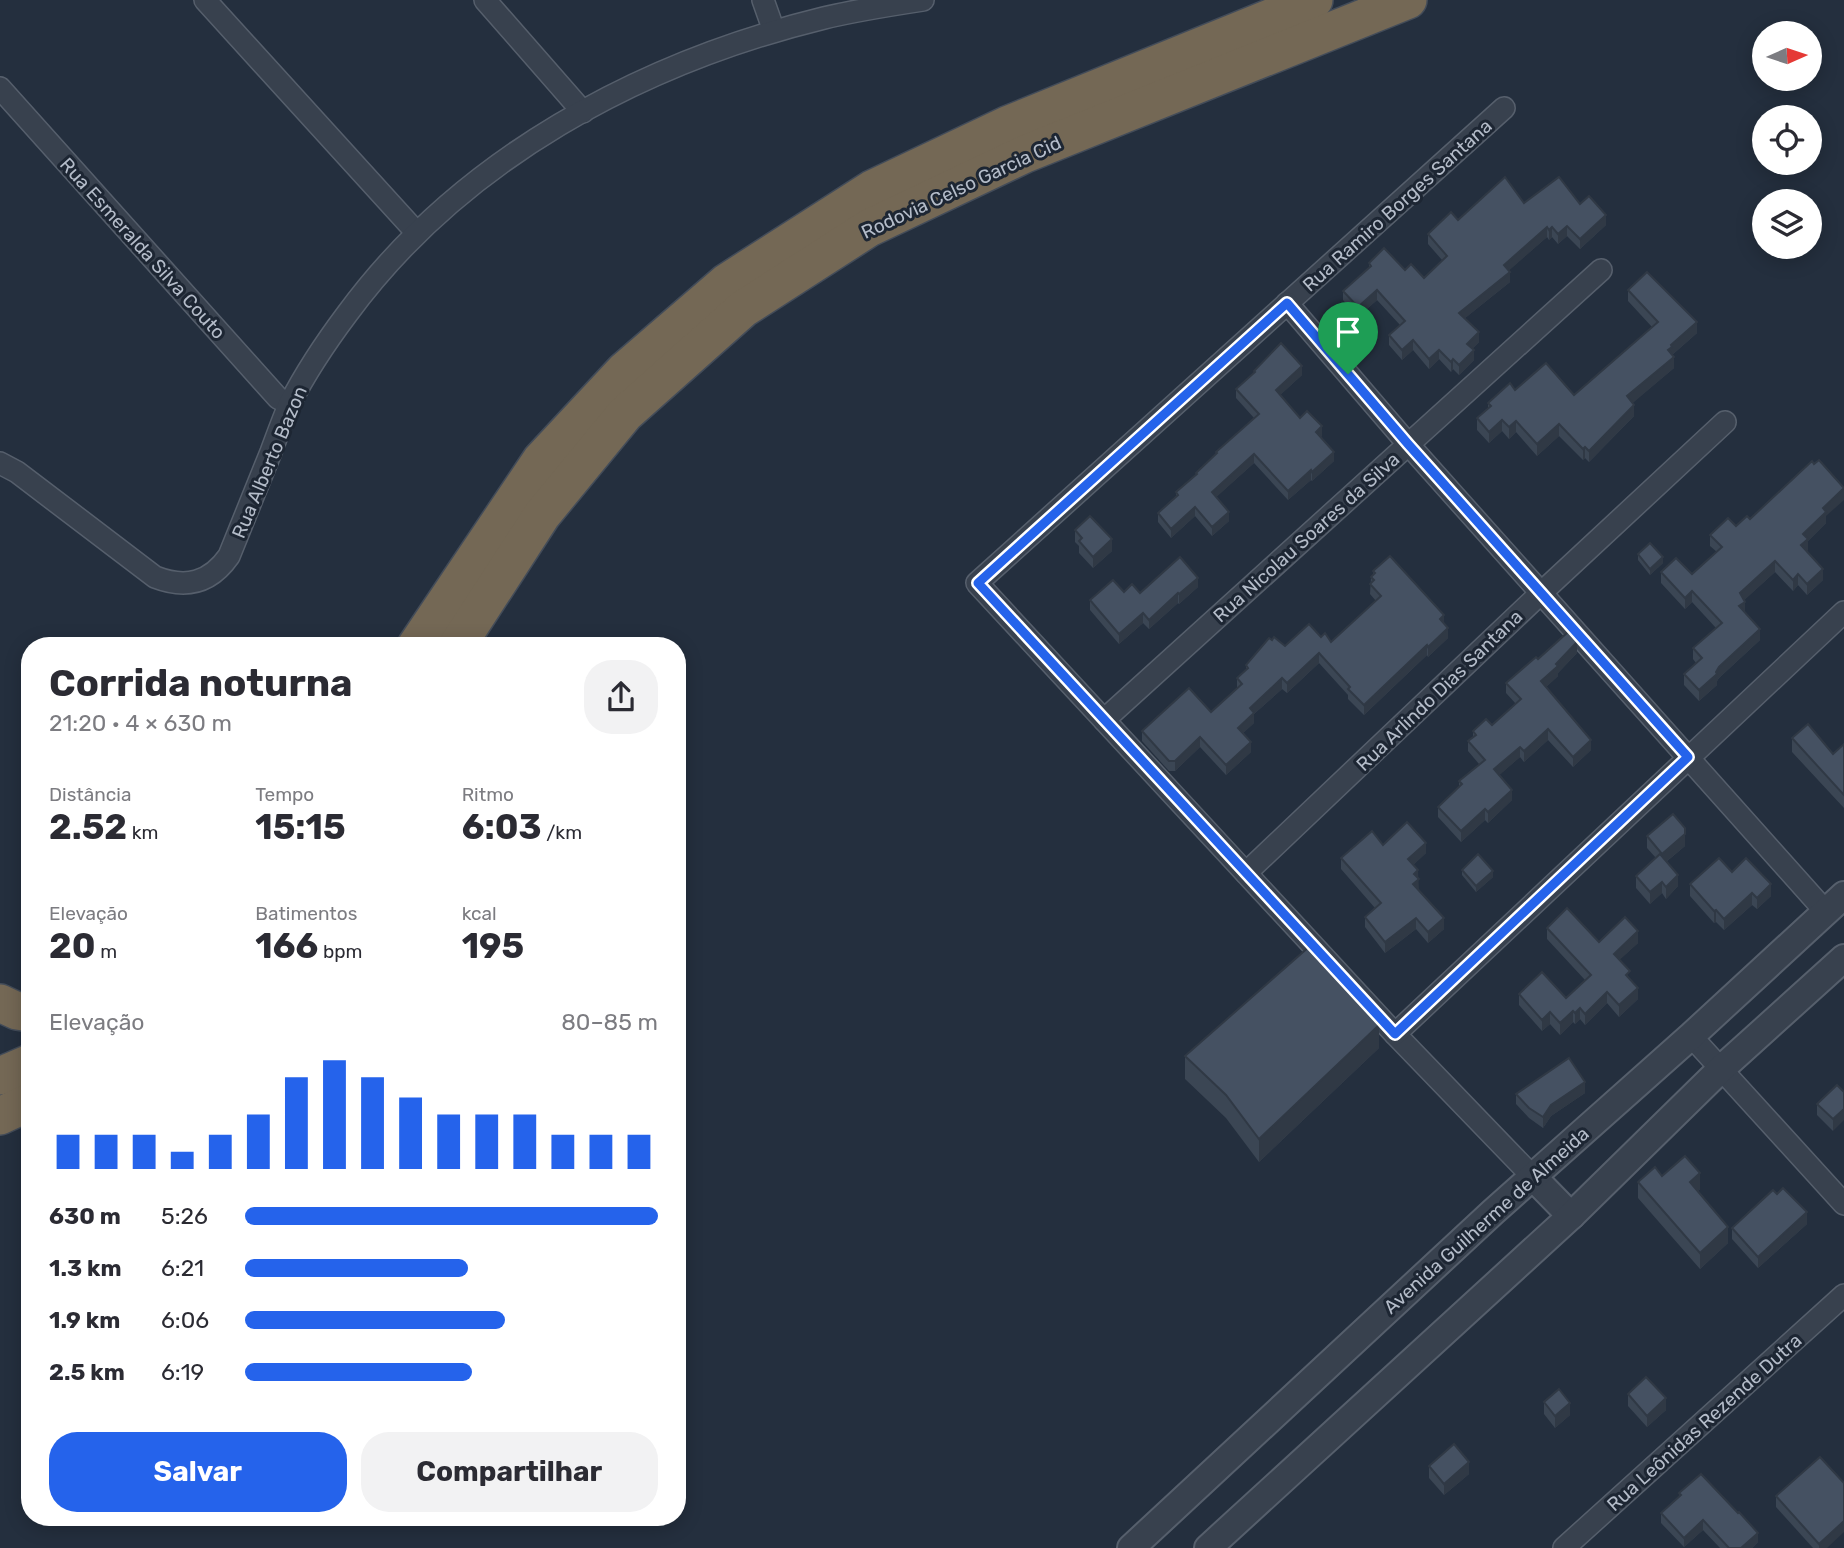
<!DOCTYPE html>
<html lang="pt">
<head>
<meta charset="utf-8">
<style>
	body { margin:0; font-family:Rubik,sans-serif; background:#f2f2f3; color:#2b2b33; height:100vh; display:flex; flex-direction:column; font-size:26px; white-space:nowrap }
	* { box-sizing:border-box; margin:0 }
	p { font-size:23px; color:#7c7c81 }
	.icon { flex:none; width:38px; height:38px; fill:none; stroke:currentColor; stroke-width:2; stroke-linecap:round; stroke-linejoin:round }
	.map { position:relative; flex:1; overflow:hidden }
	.drawer { position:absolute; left:21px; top:637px; width:665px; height:889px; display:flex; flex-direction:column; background:#fff; border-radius:28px; box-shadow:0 4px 18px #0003 }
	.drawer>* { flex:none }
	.needle { width:46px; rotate:87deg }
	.fabs { position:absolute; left:1752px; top:21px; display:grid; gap:14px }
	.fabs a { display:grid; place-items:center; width:70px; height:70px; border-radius:50%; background:#fff; box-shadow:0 4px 18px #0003; font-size:35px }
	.pin { position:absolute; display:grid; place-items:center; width:60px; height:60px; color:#fff; margin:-72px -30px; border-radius:50% 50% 50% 0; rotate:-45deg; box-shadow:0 0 7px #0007 }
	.pin .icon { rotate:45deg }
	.round { display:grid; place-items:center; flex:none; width:74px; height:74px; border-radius:28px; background:#f2f2f3 }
	.overview { display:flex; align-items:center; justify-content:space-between; height:119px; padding:0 28px }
	h1 { font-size:38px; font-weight:700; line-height:52px }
	.figures { display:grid; grid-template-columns:repeat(3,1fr); gap:10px; height:119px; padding:7px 28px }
	.figures div { display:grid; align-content:center }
	.figures b { font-size:35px; font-weight:700 }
	.figures small { font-size:19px; font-weight:400 }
	.figures p { font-size:19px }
	.chart { height:196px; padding:14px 28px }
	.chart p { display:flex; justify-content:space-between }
	.chart svg { width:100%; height:126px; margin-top:7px; stroke:#2563eb; stroke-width:6 }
	.primary-button { display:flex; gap:14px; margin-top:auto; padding:14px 28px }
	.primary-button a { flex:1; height:80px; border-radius:28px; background:#2563eb; color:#fff; font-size:28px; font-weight:700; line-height:80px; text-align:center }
	.primary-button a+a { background:#f2f2f3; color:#2b2b33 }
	ul { padding:0 28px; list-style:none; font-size:23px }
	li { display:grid; grid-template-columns:112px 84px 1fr; align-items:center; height:52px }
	li i { height:18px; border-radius:9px; background:#2563eb }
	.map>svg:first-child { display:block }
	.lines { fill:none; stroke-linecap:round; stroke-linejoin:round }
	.minor-casing { stroke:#565f6c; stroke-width:24 }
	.tertiary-casing { stroke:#565f6c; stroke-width:30 }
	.motorway-casing { stroke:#434c59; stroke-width:40 }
	.minor { stroke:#38414e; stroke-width:21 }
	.tertiary { stroke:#38414e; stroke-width:26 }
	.motorway { stroke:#746855; stroke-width:37 }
	.wall { fill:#3b4654 }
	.shaded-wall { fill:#303945 }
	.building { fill:#455162; stroke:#303945; stroke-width:2 }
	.route-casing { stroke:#fff; stroke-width:14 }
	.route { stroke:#2563eb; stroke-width:9 }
	.labels { text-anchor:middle; stroke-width:6; stroke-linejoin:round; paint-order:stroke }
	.street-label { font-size:19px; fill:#b4bcc9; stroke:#1d2633 }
</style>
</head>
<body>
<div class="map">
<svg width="1844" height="1548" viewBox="0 0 1844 1548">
	<rect width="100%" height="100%" fill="#242f3e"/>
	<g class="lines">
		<!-- minor casing -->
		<g class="minor-casing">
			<g id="minor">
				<path d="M205,0L417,233"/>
				<path d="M485,0L583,112"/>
				<path d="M763,0L774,31"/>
				<path d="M0,88L278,398L290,404"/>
				<path d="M1504,108L977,583L1395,1034L1533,1177"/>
				<path d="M1287,303L1408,444L1826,912"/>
				<path d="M0,463L17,472L155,577C186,589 210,583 229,556C243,521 257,487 271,452C277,436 283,419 290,403C306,372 326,342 347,314C461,159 640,63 824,18C857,10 890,5 923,0"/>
				<path d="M1104,720L1601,270"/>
				<path d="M1246,873L1541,593L1725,422"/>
				<path d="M1395,1034L1844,612"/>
				<path d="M1691,1036L1844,1204"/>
				<path d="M1564,1548L1844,1295"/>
			</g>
		</g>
		<!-- tertiary casing -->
		<g class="tertiary-casing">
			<g id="tertiary">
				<path d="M1533,1177L1571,1216"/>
				<path d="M1131,1548L1493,1212L1691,1036L1844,895"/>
				<path d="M1208,1548L1571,1216L1721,1069L1844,958"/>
			</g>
		</g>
		<!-- motorway casing -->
		<g class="motorway-casing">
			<g id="motorway">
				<path d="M416,646L541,460L624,371L727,282L872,189L1007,125L1314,0"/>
				<path d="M457,646L542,515L625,414L743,309L869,228L1025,154L1408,0"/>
				<path d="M0,1003L17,1011L30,1013"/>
				<path d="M0,1076L30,1063"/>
				<path d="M0,1116L30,1102"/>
			</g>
		</g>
		<!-- minor -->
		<use href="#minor" class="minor"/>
		<!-- tertiary -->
		<use href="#tertiary" class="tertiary"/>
		<!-- motorway -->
		<use href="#motorway" class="motorway"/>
	</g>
	<!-- wall -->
	<g class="wall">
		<path d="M1524,203L1580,204L1606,225L1580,249L1567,236L1558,244L1552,237L1549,240L1547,237L1509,270L1510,282L1465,318L1479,342L1472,349L1474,360L1459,375L1453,369L1451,372L1439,359L1429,369L1413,350L1402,360L1389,345V335L1400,325L1377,300L1358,317L1343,300V291L1369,268V263L1405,270L1424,278L1442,260L1428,244V234L1458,220Z"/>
		<path d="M1628,290L1697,333L1672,355L1674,368L1632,403L1634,416L1589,462L1585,458L1583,460L1559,436L1537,456L1516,432L1509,439L1502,431L1489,443L1477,430V418L1488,408V403L1515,390L1574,395L1652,327L1628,301Z"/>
		<path d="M1254,371L1302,375L1280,395L1300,418L1322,436L1320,437L1334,461L1312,481L1311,480L1288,500L1254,463L1216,497L1229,521L1212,536L1195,516L1171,538L1158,522V513L1176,496V492L1196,475V473L1216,454V452L1254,418L1236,398V389L1254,373Z"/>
		<path d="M1826,516V523L1808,541V550L1806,551L1823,580L1807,595L1798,585L1793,591L1775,572L1744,600L1745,613L1760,640L1719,678L1717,681V685L1699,701L1684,685V674L1696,663L1693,659V648L1716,628L1692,602L1685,609L1661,583V572L1692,574L1717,552L1710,546V535L1736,526L1750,519Z"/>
		<path d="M1075,530L1112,551L1093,568L1079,553V546L1075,542Z"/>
		<path d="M1638,554L1663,563L1650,575L1638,560Z"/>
		<path d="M1373,571L1444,624L1448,638L1428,657L1427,655L1364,715L1348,699V695L1319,663L1287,693L1282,689L1254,714V723L1243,733L1251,752L1226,775L1200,747L1175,771H1169L1142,741V731L1211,712L1237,688V678L1246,670V665L1285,646L1321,637L1331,642L1376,601L1370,594L1371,577L1373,575Z"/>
		<path d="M1198,587L1179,604L1178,603L1149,629L1143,623L1119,644L1090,610V600L1140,593Z"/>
		<path d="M1577,653L1558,673V676L1546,687L1591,750L1573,767L1548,740L1524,762L1520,757L1499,775L1512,800L1488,823L1485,820L1461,842L1438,817V807L1459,787V781L1479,764L1468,751V741L1473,737V731L1492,725L1516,704L1506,693V683L1538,659Z"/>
		<path d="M1792,738L1833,754L1844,744V808L1792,752Z"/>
		<path d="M1647,836L1685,846L1666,862L1678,886L1666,899L1662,893L1650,904L1636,888V876L1656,858L1647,848Z"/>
		<path d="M1383,845L1426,853L1413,865L1418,878V890L1444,929L1428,943L1416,929L1385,953L1365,927V917L1375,908L1341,869V858Z"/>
		<path d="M1462,870L1493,877L1476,892L1462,875Z"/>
		<path d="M1732,872L1771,896L1757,909L1752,905L1724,930L1716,922L1714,923L1690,896V884Z"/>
		<path d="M1547,928L1599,942L1638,943L1619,960L1630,980L1638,999L1619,1017L1607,1003L1585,1025L1580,1019L1575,1024L1573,1022L1560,1035L1550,1024L1542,1031L1519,1005V994L1566,998L1585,980L1547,939Z"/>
		<path d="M1379,1048L1259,1162L1226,1118L1185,1079V1056Z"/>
		<path d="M1837,1085L1833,1131L1817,1115V1104Z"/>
		<path d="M1585,1093L1551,1116L1543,1128L1529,1118L1516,1104V1094Z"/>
		<path d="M1662,1176L1700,1189L1698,1191L1728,1243L1700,1269L1638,1198V1182Z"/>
		<path d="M1777,1194L1807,1224L1758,1268L1732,1239V1228Z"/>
		<path d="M1628,1394L1666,1410L1647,1427L1628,1406Z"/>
		<path d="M1544,1402L1570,1415L1555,1428L1544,1414Z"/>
		<path d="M1429,1466L1469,1474L1444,1495L1429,1478Z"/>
		<path d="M1679,1493L1758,1542L1752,1548H1720L1703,1530L1684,1547L1661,1523V1513L1679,1497Z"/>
		<path d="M1776,1496L1827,1548H1813L1776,1507Z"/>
	</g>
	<!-- shaded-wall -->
	<g class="shaded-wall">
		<path d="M1606,215V225L1580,249V239Z"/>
		<path d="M1567,226V236L1558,244V234Z"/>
		<path d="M1547,227V237L1504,275V265Z"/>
		<path d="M1552,227V237L1549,240V230Z"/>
		<path d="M1510,272V282L1459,323V313Z"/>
		<path d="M1377,290V300L1358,317V307Z"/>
		<path d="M1697,322V333L1672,355L1668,350L1671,345Z"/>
		<path d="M1479,332V342L1467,354V344Z"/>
		<path d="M1413,340V350L1402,360V350Z"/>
		<path d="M1439,350V359L1429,369V359Z"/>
		<path d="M1474,350V360L1459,375V365Z"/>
		<path d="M1674,357V368L1627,408V396Z"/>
		<path d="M1453,359V369L1451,372V362Z"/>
		<path d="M1302,366V375L1276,399V390Z"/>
		<path d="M1634,405V416L1589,462V451Z"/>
		<path d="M1502,420V431L1489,443V432Z"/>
		<path d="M1516,421V432L1509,439V427Z"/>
		<path d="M1559,424V436L1537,456V444Z"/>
		<path d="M1322,426V436L1316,441V432Z"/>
		<path d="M1585,447V458L1583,460V449Z"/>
		<path d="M1334,452V461L1312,481V472Z"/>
		<path d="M1254,454V463L1212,501V492Z"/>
		<path d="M1311,470V480L1288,500V491Z"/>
		<path d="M1844,489V500L1826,516V523L1808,541V550L1801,556V545L1803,534L1823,508Z"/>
		<path d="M1195,507V516L1171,538V529Z"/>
		<path d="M1229,512V521L1212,536V527Z"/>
		<path d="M1112,539V551L1093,568V557Z"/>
		<path d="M1663,557V563L1650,575V569Z"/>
		<path d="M1775,561V572L1740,604V593Z"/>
		<path d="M1823,569V580L1807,595V584Z"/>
		<path d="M1798,574V585L1793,591V580Z"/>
		<path d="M1198,578V587L1179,604V594Z"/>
		<path d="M1692,591V602L1685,609V598Z"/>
		<path d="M1178,593V603L1149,629V620Z"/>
		<path d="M1745,602V613L1739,606Z"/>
		<path d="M1143,613V623L1119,644V634Z"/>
		<path d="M1444,615V625L1440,619Z"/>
		<path d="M1448,628V638L1428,657V647Z"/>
		<path d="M1760,629V640L1719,678L1717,681V685L1699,701V690L1719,667Z"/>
		<path d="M1577,642V653L1558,673V676L1541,692V681Z"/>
		<path d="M1427,645V655L1364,715V705Z"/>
		<path d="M1319,653V663L1287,693V683Z"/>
		<path d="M1282,678V689L1254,714V723L1238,738V728L1250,708Z"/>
		<path d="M1548,729V740L1524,762V751Z"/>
		<path d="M1200,737V747L1175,771V761Z"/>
		<path d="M1591,740V750L1573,767V757Z"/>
		<path d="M1251,742V752L1226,775V765Z"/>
		<path d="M1520,747V757L1494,780V769Z"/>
		<path d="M1512,790V800L1488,823V812Z"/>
		<path d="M1485,809V820L1461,842V831Z"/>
		<path d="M1685,834V846L1662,865V854Z"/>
		<path d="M1426,843V853L1408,870V859Z"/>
		<path d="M1418,870L1419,890L1413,895L1414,874Z"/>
		<path d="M1493,871V877L1476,892V886Z"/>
		<path d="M1678,875V886L1666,899V887Z"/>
		<path d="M1662,882V893L1650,904V892Z"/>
		<path d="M1771,884V896L1757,909V898Z"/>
		<path d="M1752,893V905L1724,930V919Z"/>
		<path d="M1716,910V922L1714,923V911Z"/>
		<path d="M1416,918V929L1385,953V942Z"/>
		<path d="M1444,918V929L1428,943V932Z"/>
		<path d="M1638,931V943L1614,965V954Z"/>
		<path d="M1638,988V999L1619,1017V1005Z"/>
		<path d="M1607,992V1003L1585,1025V1014Z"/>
		<path d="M1580,1008V1019L1575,1024V1013Z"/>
		<path d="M1573,1011V1022L1560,1035V1023Z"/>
		<path d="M1550,1012V1024L1542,1031V1020Z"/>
		<path d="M1379,1025V1048L1259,1162V1139Z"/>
		<path d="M1585,1082V1093L1551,1116L1543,1128V1117L1551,1105Z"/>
		<path d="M1844,1109V1120L1833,1131V1119Z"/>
		<path d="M1700,1173V1189L1690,1198V1182Z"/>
		<path d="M1807,1212V1224L1758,1268V1257Z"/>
		<path d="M1728,1227V1243L1700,1269V1253Z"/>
		<path d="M1666,1398V1410L1647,1427V1416Z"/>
		<path d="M1570,1403V1415L1555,1428V1416Z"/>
		<path d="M1469,1462V1474L1444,1495V1484Z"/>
		<path d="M1703,1520V1530L1684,1547V1538Z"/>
		<path d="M1844,1521V1532L1827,1548H1819V1544Z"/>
		<path d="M1758,1533V1542L1752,1548H1741Z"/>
	</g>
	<!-- building -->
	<g class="building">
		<path d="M1505,177L1524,203L1559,177L1580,204L1589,196L1606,215L1580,239L1567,226L1558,234L1552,227L1549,230L1547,227L1504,265L1510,272L1459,313L1479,332L1467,344L1474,350L1459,365L1453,359L1451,362L1439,350L1429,359L1413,340L1402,350L1389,335L1405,321L1377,290L1358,307L1343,291L1371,266L1369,263L1384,248L1405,270L1411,264L1424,278L1447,256L1428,234L1451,212L1458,220Z"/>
		<path d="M1647,272L1697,322L1671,345L1672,347L1668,350L1674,357L1627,396L1634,405L1589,451L1585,447L1583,449L1559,424L1537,444L1516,421L1509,427L1502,420L1489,432L1477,418L1491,406L1488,403L1510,383L1515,390L1546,363L1574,395L1658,322L1628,290Z"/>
		<path d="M1281,343L1302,366L1276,390L1300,418L1307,411L1322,426L1316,432L1334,452L1312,472L1311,470L1288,491L1254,454L1212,492L1229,512L1212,527L1195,507L1171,529L1158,513L1178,495L1176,492L1197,474L1196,473L1217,453L1216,452L1259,414L1236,389L1255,372L1254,371Z"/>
		<path d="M1819,460L1844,488L1823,508L1826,512L1803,534L1808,539L1801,545L1823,569L1807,584L1798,574L1793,580L1775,561L1740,593L1745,602L1739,606L1760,629L1719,667L1716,672L1717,674L1699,690L1684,674L1702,658L1693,648L1722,623L1692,591L1685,598L1661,572L1676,558L1692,574L1722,547L1710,535L1728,518L1736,526L1747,516L1750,519L1812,461L1814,464Z"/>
		<path d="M1090,516L1112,539L1093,557L1079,541L1082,538L1075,530Z"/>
		<path d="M1650,543L1663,557L1650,569L1638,554Z"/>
		<path d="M1390,556L1444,615L1440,619L1448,628L1428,647L1427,645L1364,705L1348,689L1350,687L1319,653L1287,683L1282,678L1250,708L1254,713L1238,728L1251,742L1226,765L1200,737L1175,761H1169L1142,731L1189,688L1211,712L1242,684L1237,678L1248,668L1246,665L1269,638L1272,640L1274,637L1285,646L1309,624L1321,637L1325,633L1331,642L1381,596L1370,584L1374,580L1371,577L1375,573L1373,571Z"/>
		<path d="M1180,557L1198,578L1179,594L1178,593L1149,620L1143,613L1119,634L1090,600L1113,580L1124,592L1132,584L1140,593Z"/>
		<path d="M1568,632L1577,642L1556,664L1558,666L1541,681L1591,740L1573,757L1548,729L1524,751L1520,747L1494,769L1512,790L1488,812L1485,809L1461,831L1438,807L1462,784L1459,781L1485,760L1468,741L1476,735L1473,731L1486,719L1492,725L1521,699L1506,683L1536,657L1538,659Z"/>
		<path d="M1808,724L1833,754L1844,744V795L1792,738Z"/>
		<path d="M1673,814L1685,828V834L1662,854L1647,836Z"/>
		<path d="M1407,822L1426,843L1408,859L1418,870L1414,874L1419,879L1413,884L1444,918L1428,932L1416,918L1385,942L1365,917L1381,903L1341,858L1372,831L1383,845Z"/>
		<path d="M1478,854L1493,871L1476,886L1462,870Z"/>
		<path d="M1660,854L1678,875L1666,887L1662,882L1650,892L1636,876Z"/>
		<path d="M1719,858L1732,872L1746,858L1771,884L1757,898L1752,893L1724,919L1716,910L1714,911L1690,884Z"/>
		<path d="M1567,908L1599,942L1625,917L1638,931L1614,954L1630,971L1626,975L1638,988L1619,1005L1607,992L1585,1014L1580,1008L1575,1013L1573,1011L1560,1023L1550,1012L1542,1020L1519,994L1542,972L1566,998L1591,975L1547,928Z"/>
		<path d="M1310,946L1379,1025L1259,1139L1226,1095L1185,1056Z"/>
		<path d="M1569,1058L1585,1082L1551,1105L1543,1117L1529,1108L1516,1094Z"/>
		<path d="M1837,1085L1844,1092V1109L1833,1119L1817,1104Z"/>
		<path d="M1685,1156L1700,1173L1690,1182L1728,1227L1700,1253L1638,1182L1655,1167L1662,1176Z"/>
		<path d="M1783,1188L1807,1212L1758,1257L1732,1228L1773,1190L1777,1194Z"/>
		<path d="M1646,1377L1666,1398L1647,1416L1628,1394Z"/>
		<path d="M1559,1389L1570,1403L1555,1416L1544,1402Z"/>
		<path d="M1454,1444L1469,1462L1444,1484L1429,1466Z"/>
		<path d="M1820,1457L1844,1483V1521L1819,1544L1776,1496Z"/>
		<path d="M1701,1474L1738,1513L1739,1512L1758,1533L1741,1548H1729L1703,1520L1684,1538L1661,1513L1681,1495L1679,1493Z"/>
	</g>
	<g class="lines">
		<!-- route casing -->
		<g class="route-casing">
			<path id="route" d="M1287,303L1408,444L1688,757L1395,1034L978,583Z"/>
		</g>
		<!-- route -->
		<use href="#route" class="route"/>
	</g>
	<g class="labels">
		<!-- street labels -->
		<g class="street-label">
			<text transform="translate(961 187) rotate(-25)" y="7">Rodovia Celso Garcia Cid</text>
			<text transform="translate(1397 205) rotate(-42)" y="7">Rua Ramiro Borges Santana</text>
			<text transform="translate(143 248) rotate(48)" y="7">Rua Esmeralda Silva Couto</text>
			<text transform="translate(269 462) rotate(-67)" y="7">Rua Alberto Bazon</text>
			<text transform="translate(1306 537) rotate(-42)" y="7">Rua Nicolau Soares da Silva</text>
			<text transform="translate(1439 690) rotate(-44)" y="7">Rua Arlindo Dias Santana</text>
			<text transform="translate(1486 1220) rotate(-42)" y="7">Avenida Guilherme de Almeida</text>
			<text transform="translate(1704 1422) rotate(-42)" y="7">Rua Leônidas Rezende Dutra</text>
		</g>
	</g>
</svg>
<div class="fabs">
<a><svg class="needle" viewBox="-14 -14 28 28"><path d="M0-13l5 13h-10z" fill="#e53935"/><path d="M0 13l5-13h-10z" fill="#7c7c81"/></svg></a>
<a><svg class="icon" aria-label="locate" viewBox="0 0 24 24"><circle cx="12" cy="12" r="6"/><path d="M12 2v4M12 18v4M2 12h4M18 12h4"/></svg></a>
<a><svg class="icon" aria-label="layers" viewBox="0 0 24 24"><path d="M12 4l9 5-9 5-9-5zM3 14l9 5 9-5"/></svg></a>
</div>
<div class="pin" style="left:1348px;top:374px;background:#1e9e55"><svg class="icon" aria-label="arrive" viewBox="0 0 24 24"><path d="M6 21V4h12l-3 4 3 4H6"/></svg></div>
<section class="drawer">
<div class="overview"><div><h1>Corrida noturna</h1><p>21:20 · 4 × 630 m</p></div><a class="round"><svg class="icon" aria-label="share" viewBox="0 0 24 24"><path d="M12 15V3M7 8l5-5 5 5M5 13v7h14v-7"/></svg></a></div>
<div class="figures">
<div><p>Distância</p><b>2.52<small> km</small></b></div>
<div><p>Tempo</p><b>15:15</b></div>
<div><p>Ritmo</p><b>6:03<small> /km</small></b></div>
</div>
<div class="figures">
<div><p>Elevação</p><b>20<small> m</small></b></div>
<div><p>Batimentos</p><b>166<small> bpm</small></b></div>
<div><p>kcal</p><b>195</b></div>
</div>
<div class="chart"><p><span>Elevação</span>80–85 m</p>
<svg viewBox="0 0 160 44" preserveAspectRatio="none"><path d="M5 44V32M15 44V32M25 44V32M35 44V38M45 44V32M55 44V25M65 44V12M75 44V6M85 44V12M95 44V19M105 44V25M115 44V25M125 44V25M135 44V32M145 44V32M155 44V32"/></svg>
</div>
<ul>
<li><b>630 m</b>5:26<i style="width:100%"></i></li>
<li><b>1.3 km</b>6:21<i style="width:54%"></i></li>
<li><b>1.9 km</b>6:06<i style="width:63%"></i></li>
<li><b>2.5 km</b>6:19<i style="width:55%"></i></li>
</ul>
<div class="primary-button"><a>Salvar</a><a>Compartilhar</a></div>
</section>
</div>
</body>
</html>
